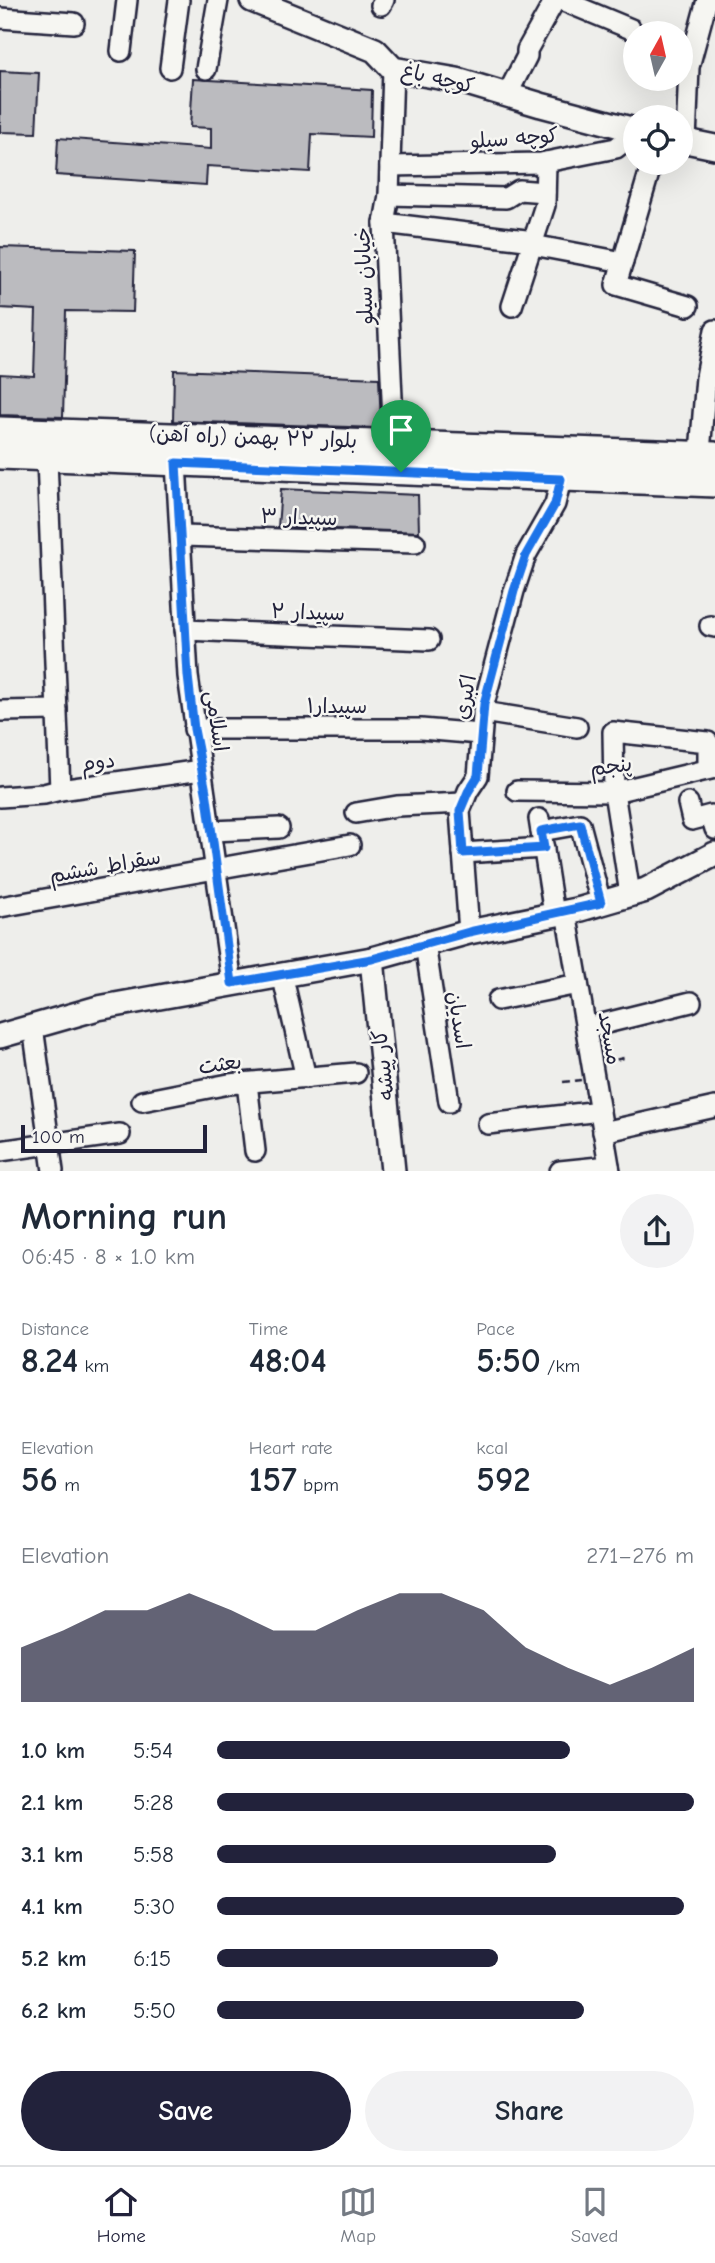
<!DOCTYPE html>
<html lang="en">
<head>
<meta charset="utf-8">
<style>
	body { margin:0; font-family:"Comic Neue","Playpen Sans Arabic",sans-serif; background:#f2f2f3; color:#1f2937; height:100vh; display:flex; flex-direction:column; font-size:26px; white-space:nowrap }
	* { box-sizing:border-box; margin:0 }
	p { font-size:23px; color:#747a83 }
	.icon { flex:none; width:38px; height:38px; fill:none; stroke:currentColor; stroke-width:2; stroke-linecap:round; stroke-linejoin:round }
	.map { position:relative; height:1171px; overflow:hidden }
	.details { display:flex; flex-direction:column; background:#fff; flex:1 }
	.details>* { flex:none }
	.needle { width:46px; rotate:8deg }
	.controls { position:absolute; left:623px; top:21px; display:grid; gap:14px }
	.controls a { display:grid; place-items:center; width:70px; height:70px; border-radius:50%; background:#fff; box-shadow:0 7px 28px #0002; font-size:35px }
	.scale { position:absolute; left:21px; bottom:18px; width:186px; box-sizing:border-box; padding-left:7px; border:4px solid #22223b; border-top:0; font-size:19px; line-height:24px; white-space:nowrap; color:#22223b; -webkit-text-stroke:5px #f6f6f2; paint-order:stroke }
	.pin { position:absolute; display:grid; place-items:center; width:60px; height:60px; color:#fff; margin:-72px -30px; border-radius:50% 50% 50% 0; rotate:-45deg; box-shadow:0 0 7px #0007 }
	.pin .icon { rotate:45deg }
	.round { display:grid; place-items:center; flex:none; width:74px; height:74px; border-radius:37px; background:#f2f2f3 }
	.summary { display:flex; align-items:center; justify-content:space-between; height:119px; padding:0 21px }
	h1 { font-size:38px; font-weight:600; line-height:52px }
	.figures { display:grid; grid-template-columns:repeat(3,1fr); gap:10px; height:119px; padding:7px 21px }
	.figures div { display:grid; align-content:center }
	.figures b { font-size:35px; font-weight:600 }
	.figures small { font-size:19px; font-weight:400 }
	.figures p { font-size:19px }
	.chart { height:196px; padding:14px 21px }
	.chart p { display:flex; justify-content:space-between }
	.chart svg { width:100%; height:126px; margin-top:7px; fill:#22223b; opacity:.7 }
	.button { display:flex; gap:14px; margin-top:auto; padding:14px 21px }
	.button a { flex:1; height:80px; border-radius:42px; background:#22223b; color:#fff; font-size:28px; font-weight:600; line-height:80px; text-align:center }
	.button a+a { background:#f2f2f3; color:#1f2937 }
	ul { padding:0 21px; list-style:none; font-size:23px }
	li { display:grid; grid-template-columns:112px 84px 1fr; align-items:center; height:52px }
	li i { height:18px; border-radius:9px; background:#22223b }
	.tabs { display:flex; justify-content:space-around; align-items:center; height:98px; border-top:2px solid #e0e1e3; background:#fff; font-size:19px; color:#747a83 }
	.tabs a { display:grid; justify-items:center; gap:4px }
	.tabs .active { color:#22223b }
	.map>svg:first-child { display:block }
	.building { fill:#bbbbbf; stroke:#22223b; stroke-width:2 }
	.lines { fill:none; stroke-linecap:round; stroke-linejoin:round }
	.minor-casing { stroke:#22223b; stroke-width:24 }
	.major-casing { stroke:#22223b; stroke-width:28 }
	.path { stroke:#22223b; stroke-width:2.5; stroke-dasharray:7 5; stroke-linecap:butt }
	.minor { stroke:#f6f6f2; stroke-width:19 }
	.major { stroke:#f6f6f2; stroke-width:23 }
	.route-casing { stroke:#fff; stroke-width:14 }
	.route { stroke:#1a73e8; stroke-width:9 }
	.labels { text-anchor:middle; stroke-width:5; stroke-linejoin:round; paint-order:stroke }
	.street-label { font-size:21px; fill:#22223b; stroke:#f6f6f2 }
</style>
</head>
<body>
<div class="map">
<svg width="715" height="1171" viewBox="0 0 715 1171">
	<rect width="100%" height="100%" fill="#eeeeeb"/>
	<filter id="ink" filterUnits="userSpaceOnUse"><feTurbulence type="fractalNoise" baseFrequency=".0143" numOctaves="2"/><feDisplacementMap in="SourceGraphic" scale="14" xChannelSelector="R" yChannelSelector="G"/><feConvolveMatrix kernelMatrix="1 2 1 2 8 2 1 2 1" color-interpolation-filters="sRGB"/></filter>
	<g filter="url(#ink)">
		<!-- building -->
		<g class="building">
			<path d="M0,71L39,73L36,133L0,132Z"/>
			<path d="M193,79L372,90L371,137L312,134L310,172L207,166L206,185L56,175L58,138L211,149V128L190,127Z"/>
			<path d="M0,247L135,251L133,312L66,311L63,417L0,415V374L34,376L36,310L0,308Z"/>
			<path d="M174,370L379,378L381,425L378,428L173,421Z"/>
			<path d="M281,489L418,495L419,532L278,527Z"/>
		</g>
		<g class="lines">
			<!-- minor casing -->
			<g class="minor-casing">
				<g id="minor">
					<path d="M561,0L631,29"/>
					<path d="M381,5L384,0"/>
					<path d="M0,18L74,23"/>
					<path d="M121,51L127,0"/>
					<path d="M170,68L179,0"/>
					<path d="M206,69L218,0"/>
					<path d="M393,69L389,195L384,223L394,441L400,454"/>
					<path d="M507,95L527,56V50L555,0"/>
					<path d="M686,141L689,67L707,0"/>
					<path d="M652,163L616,285L688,306"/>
					<path d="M390,166L541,163L616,148L635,133"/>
					<path d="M389,195L506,198L519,190L545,192"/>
					<path d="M384,223L534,241L538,246L623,262"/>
					<path d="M512,306L545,205L546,162"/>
					<path d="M0,442L715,469"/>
					<path d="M700,453L706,377L715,330"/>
					<path d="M47,459L60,790"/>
					<path d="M176,463L188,676L232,983"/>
					<path d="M182,536L415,543"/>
					<path d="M710,626L715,627"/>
					<path d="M185,630L429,640"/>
					<path d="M0,711L57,710"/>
					<path d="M483,712L577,727"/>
					<path d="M194,729H421L480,734"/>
					<path d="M517,791L614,792L715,768"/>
					<path d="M0,797L44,794L60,790L201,770"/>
					<path d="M688,803L692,820L711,815L715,829"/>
					<path d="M356,813L397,806L463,803"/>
					<path d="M539,819L554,914"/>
					<path d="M212,831L279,828"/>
					<path d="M541,831L580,824L601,903"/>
					<path d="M463,853L544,848"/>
					<path d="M630,894L614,792L613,732L708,742V769"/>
					<path d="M0,907L350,845"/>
					<path d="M566,912L610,1171"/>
					<path d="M469,932L460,811L468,791L478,776L484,704L514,591L526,555L555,504L561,479"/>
					<path d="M425,944L449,1102"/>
					<path d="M282,974L306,1078"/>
					<path d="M498,1000L578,984"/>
					<path d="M33,1027L53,1171"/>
					<path d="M586,1028L691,1002"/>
					<path d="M247,1083L255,1151"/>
					<path d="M142,1101L229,1084L356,1073"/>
					<path d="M488,1124L600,1111"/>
					<path d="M603,1132L715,1107"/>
					<path d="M0,1151L120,1134"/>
					<path d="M560,1171L609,1166"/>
				</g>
			</g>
			<!-- major casing -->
			<g class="major-casing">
				<g id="major">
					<path d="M252,0L375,50L393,69L457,80L541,105L635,130"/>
					<path d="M681,140L715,147"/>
					<path d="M0,429L715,454"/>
					<path d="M0,457L715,485"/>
					<path d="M372,959L393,1171"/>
					<path d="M0,1036L98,1008L372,959L469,932L581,909L646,890L715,854"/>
				</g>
			</g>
			<!-- path -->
			<g class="path">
				<path d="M605,1062L628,1057"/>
				<path d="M563,1082L581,1080"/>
			</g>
			<!-- minor -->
			<use href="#minor" class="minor"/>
			<!-- major -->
			<use href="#major" class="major"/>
		</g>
	</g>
	<g class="lines" filter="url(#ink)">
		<!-- route casing -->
		<g class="route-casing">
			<path id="route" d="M176,463L561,479L555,504L526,555L514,591L484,704L478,776L468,792L460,811L463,853L544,848L541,831L580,824L601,903L469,932L372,959L232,983L207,797L194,729L188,676Z"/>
		</g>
		<!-- route -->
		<use href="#route" class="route"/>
	</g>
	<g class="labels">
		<!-- street labels -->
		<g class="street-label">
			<text transform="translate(438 78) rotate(13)" y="7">کوچه باغ</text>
			<text transform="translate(514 138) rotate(-4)" y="7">کوچه سیلو</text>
			<text transform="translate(364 276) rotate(-92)" y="7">خیابان سیلو</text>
			<text transform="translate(253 437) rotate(2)" y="7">بلوار ۲۲ بهمن (راه آهن)</text>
			<text transform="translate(299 517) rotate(2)" y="7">سپیدار ۳</text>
			<text transform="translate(308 612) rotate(2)" y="7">سپیدار ۲</text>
			<text transform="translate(465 697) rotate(-79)" y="7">اکبری</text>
			<text x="337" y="713">سپیدار۱</text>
			<text transform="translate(217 721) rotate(82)" y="7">اسلامی</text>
			<text transform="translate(98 762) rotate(-8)" y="7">دوم</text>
			<text transform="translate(611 766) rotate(-7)" y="7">پنجم</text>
			<text transform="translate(105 866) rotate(-10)" y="7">سقراط ششم</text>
			<text transform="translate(459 1020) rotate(81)" y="7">اسدیان</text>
			<text transform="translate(610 1038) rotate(80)" y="7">مسجد</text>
			<text transform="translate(220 1064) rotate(-8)" y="7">بعثت</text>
			<text transform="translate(383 1065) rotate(-96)" y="7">کار پیشه</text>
		</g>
	</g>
</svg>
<div class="controls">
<a><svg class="needle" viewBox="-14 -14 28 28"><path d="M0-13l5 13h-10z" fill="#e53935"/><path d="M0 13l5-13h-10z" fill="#747a83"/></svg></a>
<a><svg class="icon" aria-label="locate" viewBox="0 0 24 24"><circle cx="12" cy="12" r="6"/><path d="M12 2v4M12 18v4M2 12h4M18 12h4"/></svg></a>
</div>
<div class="scale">100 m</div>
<div class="pin" style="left:401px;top:472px;background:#1e9e55"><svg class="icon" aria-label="arrive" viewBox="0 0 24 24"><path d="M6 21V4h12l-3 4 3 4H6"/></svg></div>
</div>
<section class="details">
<div class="summary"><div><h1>Morning run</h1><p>06:45 · 8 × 1.0 km</p></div><a class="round"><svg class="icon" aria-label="share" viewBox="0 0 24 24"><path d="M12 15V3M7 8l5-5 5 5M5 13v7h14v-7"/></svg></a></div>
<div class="figures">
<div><p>Distance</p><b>8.24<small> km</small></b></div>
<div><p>Time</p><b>48:04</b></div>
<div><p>Pace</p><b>5:50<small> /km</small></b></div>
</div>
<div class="figures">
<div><p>Elevation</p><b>56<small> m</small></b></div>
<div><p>Heart rate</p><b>157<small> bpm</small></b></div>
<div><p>kcal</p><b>592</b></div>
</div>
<div class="chart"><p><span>Elevation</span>271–276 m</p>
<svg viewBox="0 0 160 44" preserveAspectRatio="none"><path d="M0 44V25L10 19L20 12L30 12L40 6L50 12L60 19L70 19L80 12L90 6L100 6L110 12L120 25L130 32L140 38L150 32L160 25V44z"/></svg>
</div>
<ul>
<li><b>1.0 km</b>5:54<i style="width:74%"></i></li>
<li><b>2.1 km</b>5:28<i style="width:100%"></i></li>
<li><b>3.1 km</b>5:58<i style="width:71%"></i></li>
<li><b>4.1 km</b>5:30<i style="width:98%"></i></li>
<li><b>5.2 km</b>6:15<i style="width:59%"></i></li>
<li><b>6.2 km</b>5:50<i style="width:77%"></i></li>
</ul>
<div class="button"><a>Save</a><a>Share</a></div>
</section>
<nav class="tabs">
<a class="active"><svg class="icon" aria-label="home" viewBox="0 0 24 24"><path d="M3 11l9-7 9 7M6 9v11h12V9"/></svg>Home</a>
<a><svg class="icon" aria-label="map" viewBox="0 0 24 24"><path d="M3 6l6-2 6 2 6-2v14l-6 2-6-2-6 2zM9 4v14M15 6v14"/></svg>Map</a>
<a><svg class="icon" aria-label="saved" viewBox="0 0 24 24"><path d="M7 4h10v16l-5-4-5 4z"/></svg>Saved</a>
</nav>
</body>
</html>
